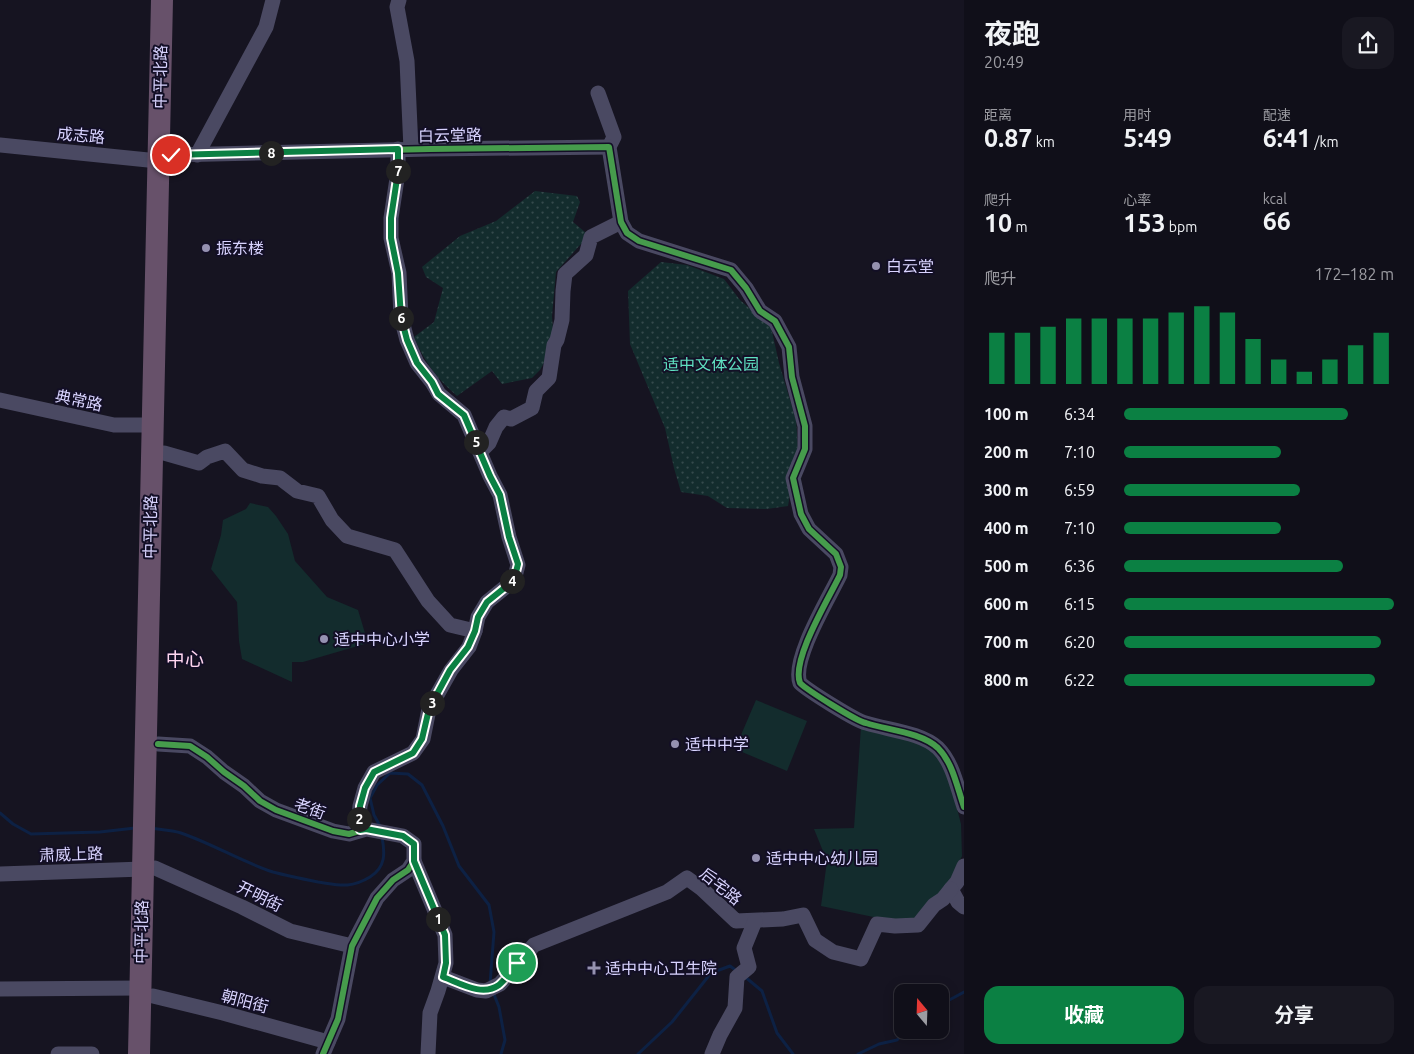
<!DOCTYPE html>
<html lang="zh">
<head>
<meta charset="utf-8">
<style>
	body { margin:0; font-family:Ubuntu,"Noto Sans SC",sans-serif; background:#191822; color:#f1f3f6; height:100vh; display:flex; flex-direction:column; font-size:19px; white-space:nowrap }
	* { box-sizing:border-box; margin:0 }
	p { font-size:16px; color:#9c9ca2 }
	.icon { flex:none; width:28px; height:28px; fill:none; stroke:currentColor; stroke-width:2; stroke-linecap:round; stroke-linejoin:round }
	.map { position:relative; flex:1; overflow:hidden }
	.side { display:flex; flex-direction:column; background:#100f19; width:450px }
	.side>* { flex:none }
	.needle { width:32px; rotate:341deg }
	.buttons { position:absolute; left:894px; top:984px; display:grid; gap:10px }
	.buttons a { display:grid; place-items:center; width:55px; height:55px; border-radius:10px; background:#100f19; box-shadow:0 2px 12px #0003,0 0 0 1px #302f38; font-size:25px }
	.pin { position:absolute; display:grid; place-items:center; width:42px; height:42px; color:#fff; margin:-21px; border:2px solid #fff; border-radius:50%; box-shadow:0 1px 5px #0007 }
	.km { position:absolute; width:25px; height:25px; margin:-12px; border-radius:50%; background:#222; color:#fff; font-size:14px; line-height:25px; text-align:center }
	.round { display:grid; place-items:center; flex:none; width:52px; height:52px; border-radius:15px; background:#191822 }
	.headline { display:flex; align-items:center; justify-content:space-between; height:85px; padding:0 20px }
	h1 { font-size:28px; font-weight:700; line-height:38px }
	.stats { display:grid; grid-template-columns:repeat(3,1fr); gap:8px; height:85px; padding:5px 20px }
	.stats div { display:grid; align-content:center }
	.stats b { font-size:25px; font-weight:700 }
	.stats small { font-size:14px; font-weight:400 }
	.stats p { font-size:14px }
	.chart { height:140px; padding:10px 20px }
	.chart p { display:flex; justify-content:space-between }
	.chart svg { width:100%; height:90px; margin-top:5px; stroke:#0b8043; stroke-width:6 }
	.cta { display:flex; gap:10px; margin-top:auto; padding:10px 20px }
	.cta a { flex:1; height:58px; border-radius:15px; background:#0b8043; color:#fff; font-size:20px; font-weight:700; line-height:58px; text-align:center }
	.cta a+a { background:#191822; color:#f1f3f6 }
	ul { padding:0 20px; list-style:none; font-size:16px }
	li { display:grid; grid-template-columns:80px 60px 1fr; align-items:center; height:38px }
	li i { height:12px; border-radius:6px; background:#0b8043 }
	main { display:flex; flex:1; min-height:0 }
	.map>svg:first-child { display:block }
	.park { fill:url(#park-dots) }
	.pitch { fill:#132c2d }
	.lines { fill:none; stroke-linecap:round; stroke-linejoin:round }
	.stream { stroke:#0d2144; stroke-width:3 }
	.minor { stroke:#4a4962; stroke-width:15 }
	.highway { stroke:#67516a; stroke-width:22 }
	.cycleway-casing { stroke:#130f26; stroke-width:9 }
	.cycleway { stroke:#469c4c; stroke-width:6 }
	.route-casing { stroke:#fff; stroke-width:10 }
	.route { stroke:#0b8043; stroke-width:6 }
	.poi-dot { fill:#9591b1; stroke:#130f26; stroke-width:2 }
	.labels { text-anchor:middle; stroke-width:4; stroke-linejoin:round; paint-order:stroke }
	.street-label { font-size:16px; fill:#d9d4ff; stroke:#130f26 }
	.poi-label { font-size:16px; fill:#d9d4ff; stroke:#130f26; text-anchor:start }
	.park-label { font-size:16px; fill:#5fe0c0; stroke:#130f26 }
	.quarter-label { font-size:19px; fill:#ffd6f0; stroke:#130f26 }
</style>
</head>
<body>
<main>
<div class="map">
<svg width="964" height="1054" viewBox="0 0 964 1054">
	<defs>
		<pattern id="park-dots" width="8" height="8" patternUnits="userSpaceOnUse" patternTransform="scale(1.25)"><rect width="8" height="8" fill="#132c2d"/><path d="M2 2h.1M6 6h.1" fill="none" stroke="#354a4c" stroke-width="1.8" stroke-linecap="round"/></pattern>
	</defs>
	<rect width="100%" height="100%" fill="#161421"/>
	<!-- park -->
	<g class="park">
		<path d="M535,191L577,196L580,202L573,222L591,237L580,245L556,272L552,316L554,345L540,370L532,378L502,384L492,371L457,396C437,379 424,361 414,337L434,322L443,288L426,277L422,267L460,236L496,221Z"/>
		<path d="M661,262L687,265L724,279L740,300L771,327L779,363L796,420L798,448L788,506L767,509L727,508L708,496L681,492L674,468L665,428L630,344L628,291Z"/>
	</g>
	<!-- pitch -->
	<g class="pitch">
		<path d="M250,503L268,507L276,516L288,534L295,561L327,597L358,610L368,643L303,662H292V682L242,659L239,641L237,602L211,569L221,535L223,520L246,509Z"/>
		<path d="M756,700L807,721L787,771L735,749Z"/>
		<path d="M861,727L924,744L945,762L961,824L962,856L950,880L915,922L902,923L821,906L827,861L814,829L854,828Z"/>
	</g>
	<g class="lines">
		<!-- stream -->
		<g class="stream">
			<path d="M0,813L13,824L31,834L100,832L135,828"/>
			<path d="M380,826L374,815L370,798L377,785L390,773L408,774L422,785L443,826L459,866L489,905L494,932L490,984"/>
			<path d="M151,828C161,830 172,830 181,833C213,844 242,862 273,872C288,876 303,879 318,882C339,885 350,889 370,877C386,867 385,853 382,837"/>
			<path d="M744,976L762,991L777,1033L793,1054"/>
			<path d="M493,992L499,1007L505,1040L501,1054"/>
			<path d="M940,1005L964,992"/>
			<path d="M638,1054L672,1022L711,973L730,966L737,971"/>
			<path d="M858,1054L879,1044L897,1040L907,1030"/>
		</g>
		<!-- minor -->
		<g class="minor">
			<path d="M399,0L397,7L407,61L411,149"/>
			<path d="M598,93L614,137L609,147L621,222L627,233L639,241L731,270L746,288L760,311L775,321L789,347L792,377L805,426V449L793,478L801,514L809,529L836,554L841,567L840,575C829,598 791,660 800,683C807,690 856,721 866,723C887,730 921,732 938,748C953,763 957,787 964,807"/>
			<path d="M0,145L158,161"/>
			<path d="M398,149V172L391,218V238L399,273L401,317L407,340L417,363L432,382L439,394L464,415L490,476L500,495L509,537L518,565L514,580L487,602L478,617L475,631"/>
			<path d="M171,155L430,149L609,147"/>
			<path d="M197,155L266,27L273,0"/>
			<path d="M0,400L114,425H152"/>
			<path d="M480,452L489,443L496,427L504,417L511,419L532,408L536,391L549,378L554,345L557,340L562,320L563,291L565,274L586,255L591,237L621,222"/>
			<path d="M164,453L199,463L207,457L225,451L243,470L262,476L280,478L297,491L318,496L332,520L347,536L395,550L428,601L450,625L475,631L469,647L451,670L429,709L423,739L413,753L374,772L365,788L360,806L359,817L360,830"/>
			<path d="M158,744L190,746L207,757L224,772L244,786L260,801L276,810L333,831L349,834L366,829L403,836L414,844V861L408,870L393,880L377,898L352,946L338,1019L323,1054"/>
			<path d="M414,861L445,935L446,963L438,991L430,1013L428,1054"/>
			<path d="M964,866L957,882L951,889L958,902L964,907"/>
			<path d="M155,868L242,907L290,931L352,946"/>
			<path d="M0,874L143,869"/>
			<path d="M443,977L477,990L486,991L500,984L534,945L667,892L687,878L702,889L736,921L783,919L803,915L815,940L833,952L861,959L877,924L895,926L918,925L934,905L943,899L951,889"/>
			<path d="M0,989L140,988"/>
			<path d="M153,996L223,1013L328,1042"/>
			<path d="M58,1054H92"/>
			<path d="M712,1054L720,1035L735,1008L737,977L749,967L744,948L755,921"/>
		</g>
		<!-- highway -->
		<path class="highway" d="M139,1054L162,0"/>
		<!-- cycleway casing -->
		<g class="cycleway-casing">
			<g id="cycleway">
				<path d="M171,155L430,149L609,147L621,222L627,233L639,241L731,270L746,288L760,311L775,321L789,347L792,377L805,426V449L793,478L801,514L809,529L836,554L841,567L840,575C829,598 791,660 800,683C807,690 856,721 866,723C887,730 921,732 938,748C953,763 957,787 964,807"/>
				<path d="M158,744L190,746L207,757L224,772L244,786L260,801L276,810L333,831L349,834L366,829L403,836L414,844V861L408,870L393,880L377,898L352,946L338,1019L323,1054"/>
			</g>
		</g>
		<!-- cycleway -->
		<use href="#cycleway" class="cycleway"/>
	</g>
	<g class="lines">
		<!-- route casing -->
		<g class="route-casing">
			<path id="route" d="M171,155L398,149V172L391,218V238L398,273L401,317L407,340L417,363L432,382L438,394L464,415L490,476L500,495L509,537L518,564L514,580L487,602L478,617L475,631L468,647L450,670L429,709L422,739L413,753L374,772L365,788L360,806V830L366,829L403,836L414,844V861L445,935L446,963L443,977C460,983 482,997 499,985C506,979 512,970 517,963"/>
		</g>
		<!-- route -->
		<use href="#route" class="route"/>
	</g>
	<!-- markers -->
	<g class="poi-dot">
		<circle cx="206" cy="248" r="5"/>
		<circle cx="876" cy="266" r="5"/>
		<circle cx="324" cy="639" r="5"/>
		<circle cx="675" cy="744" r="5"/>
		<circle cx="756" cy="858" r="5"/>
		<path d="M591.5 960.5h5v5h5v5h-5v5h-5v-5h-5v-5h5z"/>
	</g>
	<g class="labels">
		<!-- street labels -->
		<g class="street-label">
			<text transform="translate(160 77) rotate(-89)" y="6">中平北路</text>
			<text transform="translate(81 135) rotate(5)" y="6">成志路</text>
			<text transform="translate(450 135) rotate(-1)" y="6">白云堂路</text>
			<text transform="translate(79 400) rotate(12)" y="6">典常路</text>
			<text transform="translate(150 527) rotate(-89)" y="6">中平北路</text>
			<text transform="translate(310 808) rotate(20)" y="6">老街</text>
			<text transform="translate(71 854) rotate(-2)" y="6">肃威上路</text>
			<text transform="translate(721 886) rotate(39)" y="6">后宅路</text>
			<text transform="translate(260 896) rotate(26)" y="6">开明街</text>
			<text transform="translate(141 932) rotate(-89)" y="6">中平北路</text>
			<text transform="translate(245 1001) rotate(15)" y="6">朝阳街</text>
		</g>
		<!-- poi labels -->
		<g class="poi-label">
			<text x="216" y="254">振东楼</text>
			<text x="886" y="272">白云堂</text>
			<text x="334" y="645">适中中心小学</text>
			<text x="685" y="750">适中中学</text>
			<text x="766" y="864">适中中心幼儿园</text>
			<text x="605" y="974">适中中心卫生院</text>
		</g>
		<!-- park labels -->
		<g class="park-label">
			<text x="711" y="370">适中文体公园</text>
		</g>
		<!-- quarter labels -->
		<g class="quarter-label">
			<text x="185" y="666">中心</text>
		</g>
	</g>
</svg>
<div class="buttons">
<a><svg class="needle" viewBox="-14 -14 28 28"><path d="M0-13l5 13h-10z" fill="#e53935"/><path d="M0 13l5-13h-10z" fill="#9c9ca2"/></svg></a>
</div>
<div class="pin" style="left:517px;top:963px;background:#1e9e55"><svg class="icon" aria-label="arrive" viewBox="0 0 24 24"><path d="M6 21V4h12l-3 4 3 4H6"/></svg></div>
<div class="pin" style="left:171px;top:155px;background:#d93025"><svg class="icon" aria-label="check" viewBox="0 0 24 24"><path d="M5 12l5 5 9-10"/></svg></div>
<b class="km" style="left:438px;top:919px">1</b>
<b class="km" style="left:359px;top:819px">2</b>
<b class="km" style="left:432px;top:703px">3</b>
<b class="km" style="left:512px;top:581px">4</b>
<b class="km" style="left:476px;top:442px">5</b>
<b class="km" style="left:401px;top:318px">6</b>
<b class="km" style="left:398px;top:171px">7</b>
<b class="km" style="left:271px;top:153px">8</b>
</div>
<section class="side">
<div class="headline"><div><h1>夜跑</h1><p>20:49</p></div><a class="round"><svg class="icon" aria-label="share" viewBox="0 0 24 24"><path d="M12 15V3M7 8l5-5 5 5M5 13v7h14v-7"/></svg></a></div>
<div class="stats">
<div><p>距离</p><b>0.87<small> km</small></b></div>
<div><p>用时</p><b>5:49</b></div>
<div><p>配速</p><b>6:41<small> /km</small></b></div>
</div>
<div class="stats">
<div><p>爬升</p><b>10<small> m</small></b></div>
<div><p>心率</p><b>153<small> bpm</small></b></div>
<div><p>kcal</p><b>66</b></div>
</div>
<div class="chart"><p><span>爬升</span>172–182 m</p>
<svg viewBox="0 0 160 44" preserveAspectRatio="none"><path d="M5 44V19M15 44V19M25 44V16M35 44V12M45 44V12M55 44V12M65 44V12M75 44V9M85 44V6M95 44V9M105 44V22M115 44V32M125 44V38M135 44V32M145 44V25M155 44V19"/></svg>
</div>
<ul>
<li><b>100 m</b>6:34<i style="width:83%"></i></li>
<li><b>200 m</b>7:10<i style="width:58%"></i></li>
<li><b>300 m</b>6:59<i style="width:65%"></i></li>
<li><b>400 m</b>7:10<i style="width:58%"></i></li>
<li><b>500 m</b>6:36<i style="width:81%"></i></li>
<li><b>600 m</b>6:15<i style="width:100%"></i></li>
<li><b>700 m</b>6:20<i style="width:95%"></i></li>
<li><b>800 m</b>6:22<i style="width:93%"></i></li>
</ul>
<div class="cta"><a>收藏</a><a>分享</a></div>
</section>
</main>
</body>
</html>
